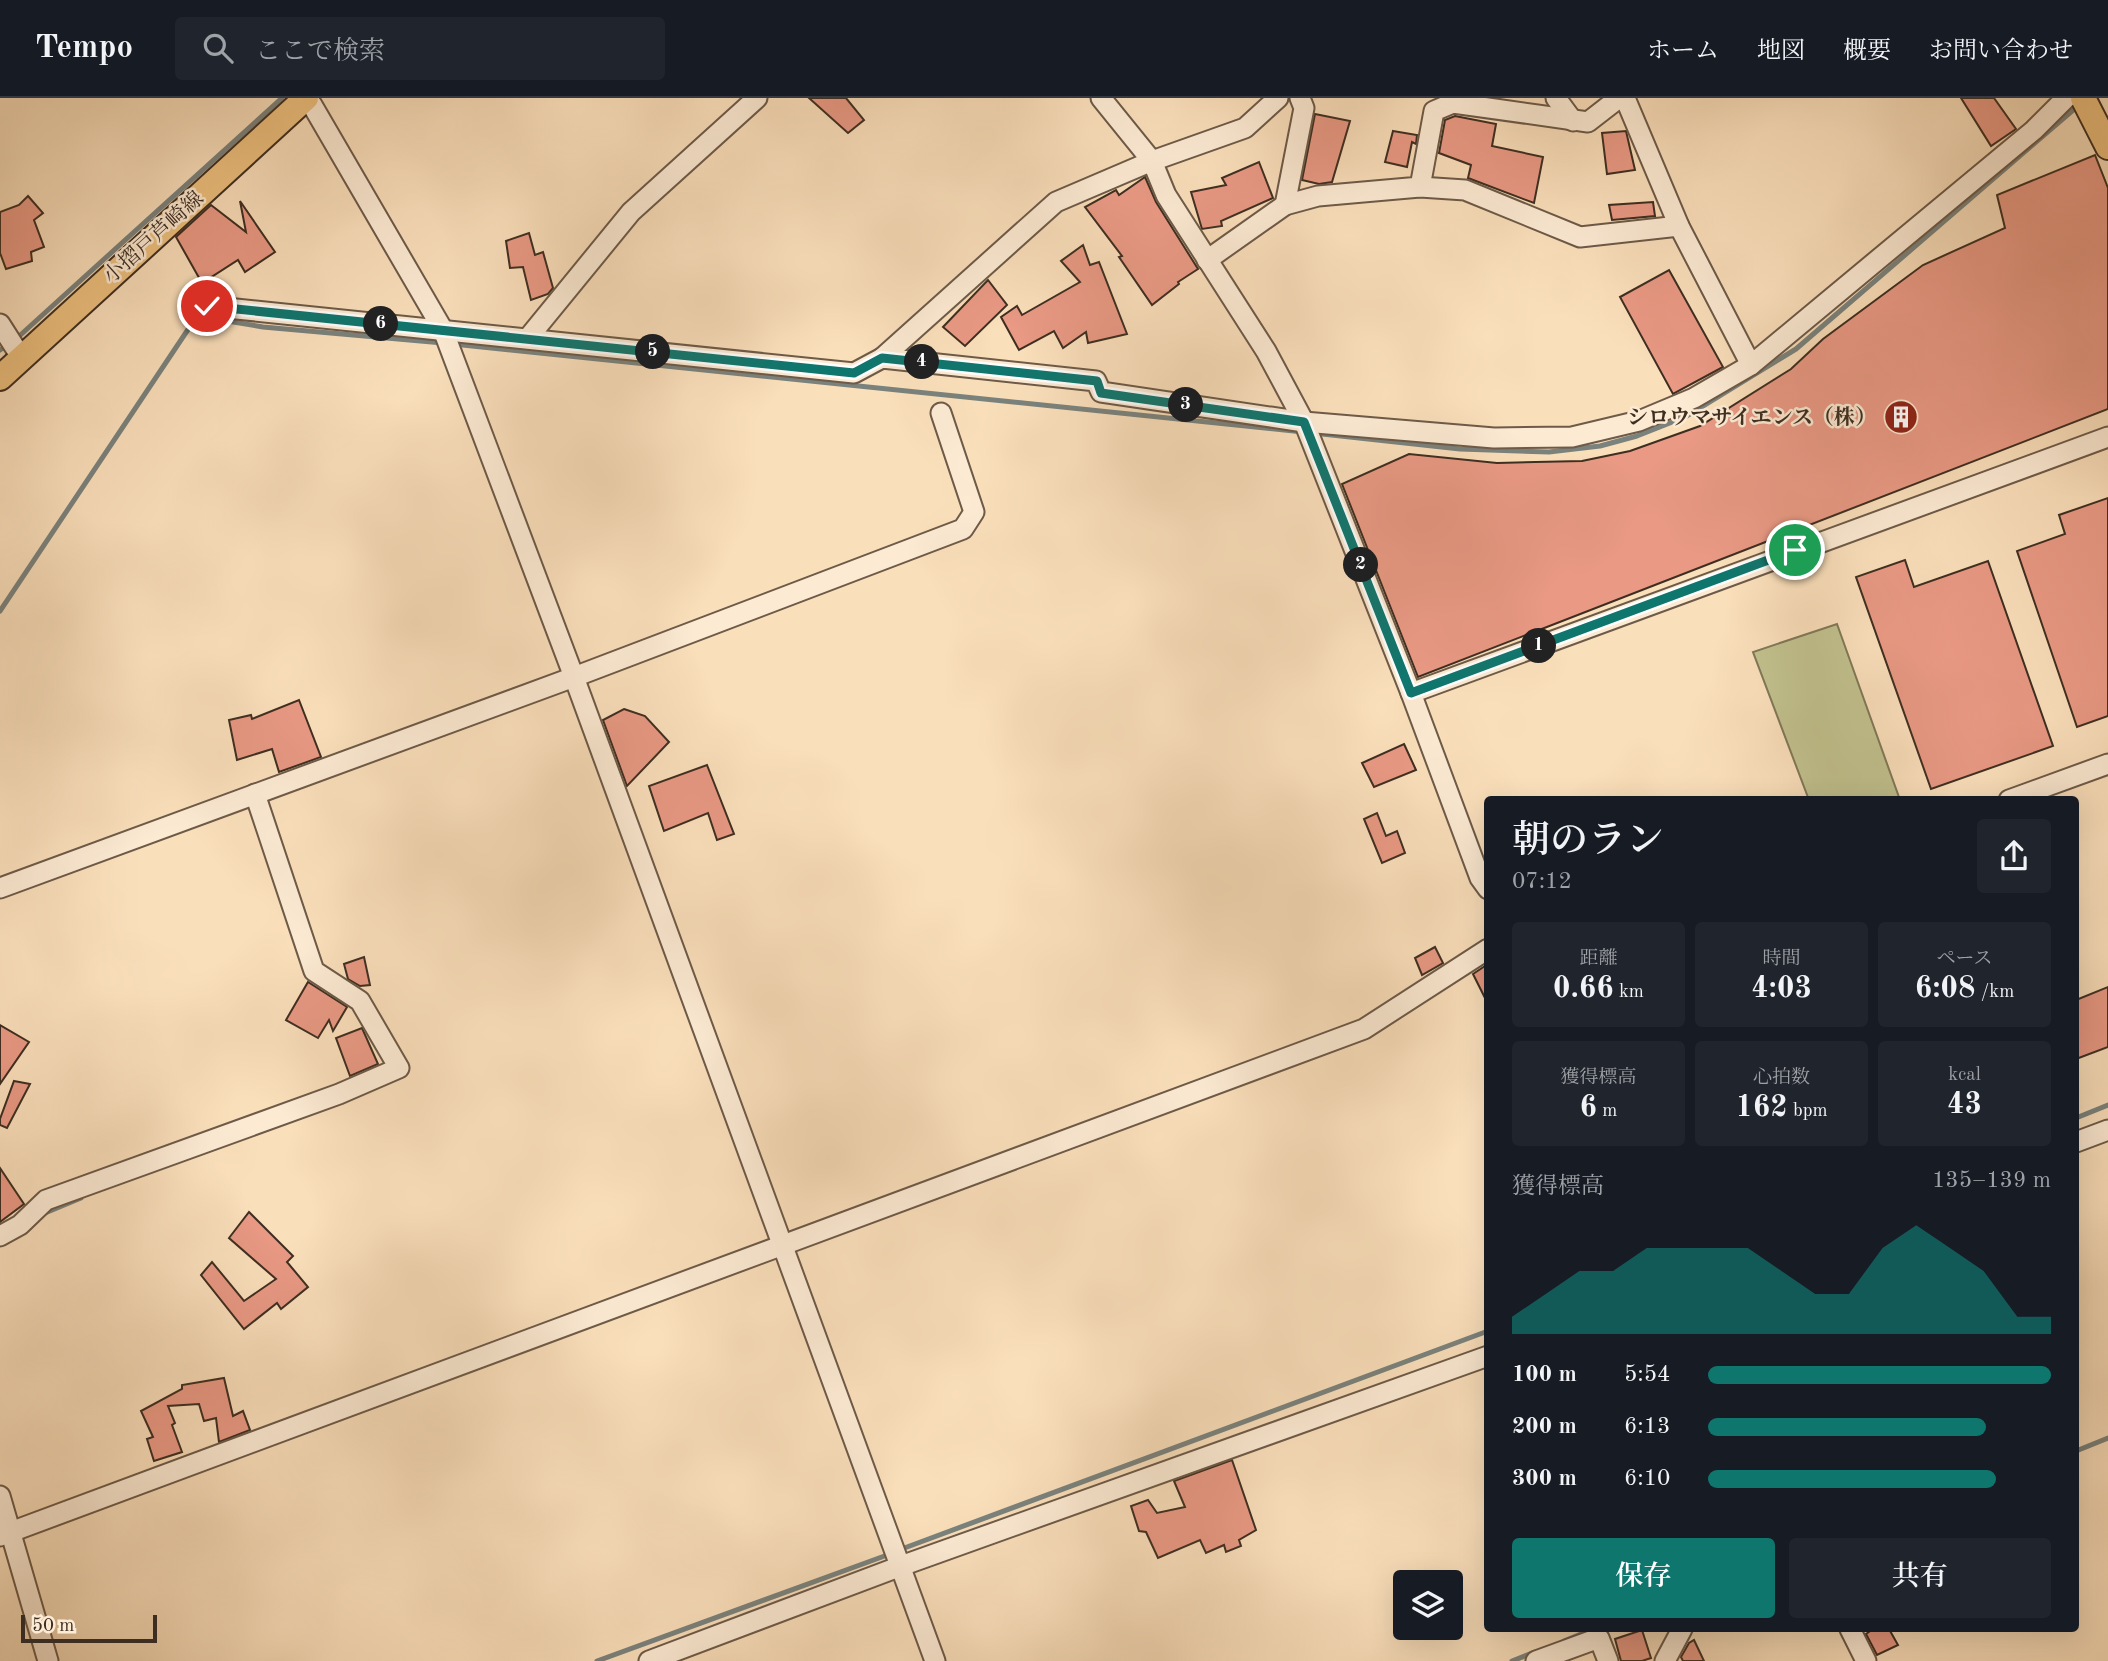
<!DOCTYPE html>
<html lang="ja">
<head>
<meta charset="utf-8">
<style>
	body { margin:0; font-family:"Old Standard TT","Noto Serif JP",serif; background:#20242c; color:#f1f3f6; height:100vh; display:flex; flex-direction:column; font-size:26px; white-space:nowrap }
	* { box-sizing:border-box; margin:0 }
	p { font-size:23px; color:#9ea1a6 }
	.icon { flex:none; width:38px; height:38px; fill:none; stroke:currentColor; stroke-width:2; stroke-linecap:round; stroke-linejoin:round }
	.map { position:relative; flex:1; overflow:hidden }
	.drawer { position:absolute; left:1484px; top:698px; width:595px; height:836px; display:flex; flex-direction:column; background:#171b24; border-radius:7px; box-shadow:0 7px 28px #0002 }
	.drawer>* { flex:none }
	.fabs { position:absolute; left:1393px; top:1472px; display:grid; gap:14px }
	.fabs a { display:grid; place-items:center; width:70px; height:70px; border-radius:7px; background:#171b24; box-shadow:0 7px 28px #0002; font-size:35px }
	.scale { position:absolute; left:21px; bottom:18px; width:136px; box-sizing:border-box; padding-left:7px; border:4px solid #3e2e21; border-top:0; font-size:19px; line-height:24px; white-space:nowrap; color:#3e2e21; -webkit-text-stroke:5px #fcead3; paint-order:stroke }
	.pin { position:absolute; display:grid; place-items:center; width:60px; height:60px; color:#fff; margin:-30px; border:4px solid #fff; border-radius:50%; box-shadow:0 2px 7px #0007 }
	.km { position:absolute; width:35px; height:35px; margin:-18px; border-radius:50%; background:#222; color:#fff; font-size:19px; line-height:35px; text-align:center }
	.round { display:grid; place-items:center; flex:none; width:74px; height:74px; border-radius:7px; background:#20242c }
	.head { display:flex; align-items:center; justify-content:space-between; height:119px; padding:0 28px }
	h1 { font-size:38px; font-weight:600; line-height:52px }
	.figures { display:grid; grid-template-columns:repeat(3,1fr); gap:10px; height:119px; padding:7px 28px }
	.figures div { display:grid; align-content:center; border-radius:7px; background:#20242c; text-align:center }
	.figures b { font-size:30px; font-weight:600 }
	.figures small { font-size:19px; font-weight:400 }
	.figures p { font-size:19px }
	.chart { height:196px; padding:14px 28px }
	.chart p { display:flex; justify-content:space-between }
	.chart svg { width:100%; height:126px; margin-top:7px; fill:#0f766e; opacity:.7 }
	.primary-button { display:flex; gap:14px; margin-top:auto; padding:14px 28px }
	.primary-button a { flex:1; height:80px; border-radius:7px; background:#0f766e; color:#fff; font-size:28px; font-weight:600; line-height:80px; text-align:center }
	.primary-button a+a { background:#20242c; color:#f1f3f6 }
	ul { padding:0 28px; list-style:none; font-size:23px }
	li { display:grid; grid-template-columns:112px 84px 1fr; align-items:center; height:52px }
	li i { height:18px; border-radius:9px; background:#0f766e }
	header { display:flex; align-items:center; gap:42px; box-sizing:border-box; height:98px; padding:0 35px; background:#171b24; border-bottom:2px solid #363941 }
	header strong { font-size:33px }
	nav { display:flex; gap:38px; margin-inline-start:auto; font-size:24px }
	.search { width:490px; height:63px; background:#20242c; display:flex; align-items:center; gap:18px; box-sizing:border-box; padding:0 24px; border-radius:7px; color:#9ea1a6; font-size:26px }
	.map>svg:first-child { display:block }
	.green { fill:#c1c18e; stroke:#807858; stroke-width:2 }
	.lines { fill:none; stroke-linecap:round; stroke-linejoin:round }
	.stream { stroke:#7a827d; stroke-width:5 }
	.building { fill:#e99984; stroke:#3e2e21; stroke-width:2 }
	.minor-casing { stroke:#6d5a48; stroke-width:23 }
	.major-casing { stroke:#3e2e21; stroke-width:28 }
	.minor { stroke:#fcead3; stroke-width:19 }
	.major { stroke:#edc07e; stroke-width:24 }
	.route-casing { stroke:#fff; stroke-width:14 }
	.route { stroke:#0f766e; stroke-width:9 }
	.labels { text-anchor:middle; stroke-width:5; stroke-linejoin:round; paint-order:stroke }
	.street-label { font-size:21px; fill:#3e2e21; stroke:#fcead3 }
	.poi-label { font-size:21px; font-weight:bold; fill:#3e2e21; stroke:#fcead3; text-anchor:end }
</style>
</head>
<body>
<header>
<strong>Tempo</strong>
<div class="search"><svg class="icon" aria-label="search" viewBox="0 0 24 24"><circle cx="10" cy="10" r="6"/><path d="M15 15l6 6"/></svg>ここで検索</div>
<nav><a>ホーム</a><a>地図</a><a>概要</a><a>お問い合わせ</a></nav>
</header>
<div class="map">
<svg width="2108" height="1563" viewBox="0 0 2108 1563">
	<rect width="100%" height="100%" fill="#fadfbb"/>
	<filter id="stains"><feTurbulence type="fractalNoise" baseFrequency=".00286" numOctaves="4"/><feColorMatrix values="0 0 0 0 .2 0 0 0 0 .09 0 0 0 0 .02 0 0 0 .5 -.17"/></filter>
	<radialGradient id="worn" r=".72"><stop offset=".6" stop-color="#630" stop-opacity="0"/><stop offset="1" stop-color="#630" stop-opacity=".3"/></radialGradient>
	<!-- green -->
	<path class="green" d="M1837,526L1900,702H1809L1753,554Z"/>
	<g class="lines">
		<!-- stream -->
		<g class="stream">
			<path d="M453,246L1303,334"/>
			<path d="M0,252L16,241L282,0"/>
			<path d="M1313,335L1460,351L1549,354L1600,348L1637,338L1685,319L1796,251L2079,7"/>
			<path d="M0,513L197,218L263,229L443,245"/>
			<path d="M2076,1020L2108,1007"/>
			<path d="M45,1115L81,1100"/>
			<path d="M2076,1353L2108,1340"/>
			<path d="M899,1452L1488,1233"/>
			<path d="M1564,1543L1593,1531"/>
			<path d="M597,1563L890,1456"/>
			<path d="M1512,1563L1535,1554"/>
		</g>
	</g>
	<!-- building -->
	<g class="building">
		<path d="M809,0H846L864,22L848,35Z"/>
		<path d="M1961,0H1994L2016,31L1991,48Z"/>
		<path d="M1315,16L1350,23L1332,84L1319,86L1302,82Z"/>
		<path d="M1455,18L1496,26L1492,48L1543,59L1534,105L1468,80L1471,67L1439,55L1445,22Z"/>
		<path d="M1393,33L1417,37L1416,46L1412,44L1407,69L1385,64Z"/>
		<path d="M1626,33L1635,72L1607,76L1602,35Z"/>
		<path d="M2095,57L2108,90V311L1418,579L1342,386L1409,356L1497,365L1582,363L1630,353L1700,328L1791,271L1823,241L1923,167L2005,130L1997,97Z"/>
		<path d="M1259,64L1273,100L1221,123L1222,128L1202,131L1191,94L1226,87L1222,80Z"/>
		<path d="M1145,79L1156,104L1198,171L1178,184L1179,186L1152,207L1119,159L1122,158L1085,109L1116,92L1119,97Z"/>
		<path d="M28,98L43,115L34,122L44,149L31,154L32,163L6,171L0,155V114L19,107Z"/>
		<path d="M240,103L275,154L245,174L238,162L202,185L176,139L211,107L246,134Z"/>
		<path d="M1653,104L1655,118L1612,122L1609,107Z"/>
		<path d="M529,135L535,157L543,154L553,190L548,196L531,202L523,169L510,170L506,143Z"/>
		<path d="M1083,147L1090,167L1099,164L1127,236L1088,245L1086,234L1063,250L1054,233L1019,252L1001,219L1017,208L1022,217L1080,184L1061,163Z"/>
		<path d="M1669,172L1723,269L1673,296L1620,199Z"/>
		<path d="M988,182L1007,207L965,248L943,229Z"/>
		<path d="M2108,400V618L2077,629L2017,453L2065,436L2059,417Z"/>
		<path d="M1905,462L1914,489L1988,463L2053,648L1931,691L1856,479Z"/>
		<path d="M299,602L321,659L279,674L272,651L237,662L229,622L251,617L252,621Z"/>
		<path d="M624,611L645,618L669,644L627,688L603,622Z"/>
		<path d="M1404,646L1416,672L1374,689L1362,665Z"/>
		<path d="M707,667L734,736L717,742L708,715L664,733L649,688Z"/>
		<path d="M1377,715L1386,738L1397,733L1405,755L1382,765L1364,721Z"/>
		<path d="M1435,849L1443,865L1422,877L1415,860Z"/>
		<path d="M364,859L370,887L360,888L348,881L344,866Z"/>
		<path d="M1488,866V906L1473,876Z"/>
		<path d="M308,884L347,909L333,933L329,922L318,940L286,922Z"/>
		<path d="M2108,889V949L2076,961V902Z"/>
		<path d="M0,927L29,944L0,986Z"/>
		<path d="M362,930L378,966L350,978L336,940Z"/>
		<path d="M14,983L30,986L7,1030L0,1027V1021Z"/>
		<path d="M0,1070L24,1106L0,1124Z"/>
		<path d="M249,1114L293,1158L287,1164L308,1189L281,1211L277,1205L244,1231L201,1177L212,1164L244,1203L276,1181L229,1140Z"/>
		<path d="M224,1280L233,1318L243,1313L250,1332L219,1344L216,1320L204,1323L199,1306L168,1308L175,1325L172,1327L182,1354L154,1363L147,1341L153,1339L141,1313L182,1291V1287Z"/>
		<path d="M1232,1362L1256,1432L1239,1442L1241,1448L1226,1454L1224,1447L1206,1455L1200,1442L1158,1460L1146,1434L1139,1433L1131,1408L1148,1402L1157,1415L1185,1409L1174,1383Z"/>
		<path d="M1873,1531H1889L1898,1547L1877,1557L1866,1536Z"/>
		<path d="M1642,1532L1651,1560L1642,1563H1621L1615,1541Z"/>
		<path d="M1694,1542L1704,1563H1683L1681,1559L1689,1545Z"/>
	</g>
	<g class="lines">
		<!-- minor casing -->
		<g class="minor-casing">
			<g id="minor">
				<path d="M308,0L443,232L574,579L935,1563"/>
				<path d="M1101,0L1152,63L1166,97L1266,253L1304,324L1411,595L1480,780L1488,791"/>
				<path d="M1300,0L1304,10L1285,107L1318,98L1420,89L1434,13L1453,5L1588,24L1619,0"/>
				<path d="M1556,0L1573,23"/>
				<path d="M1625,0L1679,128L1751,267"/>
				<path d="M1420,89L1465,92L1580,139L1679,128"/>
				<path d="M1207,162L1285,107"/>
				<path d="M207,208L854,275L882,260L1096,283L1101,294L1304,324L1494,340L1572,339L1639,323L1694,300L1751,267L2034,32L2066,0"/>
				<path d="M0,226L21,259"/>
				<path d="M528,240L631,114L757,0"/>
				<path d="M882,260L1056,104L1152,63L1245,30L1278,0"/>
				<path d="M1411,595L2108,339"/>
				<path d="M2009,702L2108,666"/>
				<path d="M0,790L574,579L963,431L974,414L941,315"/>
				<path d="M2076,1044L2108,1032"/>
				<path d="M0,1138L20,1127L46,1102L339,996L399,970L360,903L314,873L255,696"/>
				<path d="M0,1398L48,1563"/>
				<path d="M0,1438L1364,931L1488,851"/>
				<path d="M1850,1531L1866,1563"/>
				<path d="M649,1563L901,1468L1488,1258"/>
				<path d="M1536,1563L1599,1540L1608,1563"/>
				<path d="M1665,1563L1682,1531"/>
			</g>
		</g>
		<!-- major casing -->
		<g class="major-casing">
			<g id="major">
				<path d="M2083,0L2108,49"/>
				<path d="M0,280L306,0"/>
			</g>
		</g>
		<!-- minor -->
		<use href="#minor" class="minor"/>
		<!-- major -->
		<use href="#major" class="major"/>
	</g>
	<g class="lines">
		<!-- route casing -->
		<g class="route-casing">
			<path id="route" d="M207,208L854,275L882,260L1097,283L1101,295L1304,324L1411,595L1795,452"/>
		</g>
		<!-- route -->
		<use href="#route" class="route"/>
	</g>
	<!-- icons -->
	<defs>
		<g id="building-disc" transform="scale(1.75)"><circle r="9.5" fill="#8f2418" stroke="#fcead3"/><path d="M-4-6H4V6H1V3H-1V6H-4ZM-2.5-4.3h1.7v1.8h-1.7ZM.8-4.3h1.7v1.8H.8ZM-2.5-1h1.7V.8h-1.7ZM.8-1h1.7V.8H.8Z" fill="#fff"/></g>
	</defs>
	<g fill-rule="evenodd">
		<use href="#building-disc" x="1901" y="319"/>
	</g>
	<g class="labels">
		<!-- street labels -->
		<g class="street-label">
			<text transform="translate(153 139) rotate(-42)" y="7">小摺戸芦崎線</text>
		</g>
		<!-- poi labels -->
		<g class="poi-label">
			<text x="1876" y="326">シロウマサイエンス（株）</text>
		</g>
	</g>
	<rect width="100%" height="100%" filter="url(#stains)"/>
	<rect width="100%" height="100%" fill="url(#worn)"/>
</svg>
<div class="fabs">
<a><svg class="icon" aria-label="layers" viewBox="0 0 24 24"><path d="M12 4l9 5-9 5-9-5zM3 14l9 5 9-5"/></svg></a>
</div>
<div class="scale">50 m</div>
<div class="pin" style="left:1795px;top:452px;background:#1e9e55"><svg class="icon" aria-label="arrive" viewBox="0 0 24 24"><path d="M6 21V4h12l-3 4 3 4H6"/></svg></div>
<div class="pin" style="left:207px;top:208px;background:#d93025"><svg class="icon" aria-label="check" viewBox="0 0 24 24"><path d="M5 12l5 5 9-10"/></svg></div>
<b class="km" style="left:1539px;top:548px">1</b>
<b class="km" style="left:1361px;top:467px">2</b>
<b class="km" style="left:1186px;top:307px">3</b>
<b class="km" style="left:922px;top:264px">4</b>
<b class="km" style="left:653px;top:254px">5</b>
<b class="km" style="left:381px;top:226px">6</b>
<section class="drawer">
<div class="head"><div><h1>朝のラン</h1><p>07:12</p></div><a class="round"><svg class="icon" aria-label="share" viewBox="0 0 24 24"><path d="M12 15V3M7 8l5-5 5 5M5 13v7h14v-7"/></svg></a></div>
<div class="figures">
<div><p>距離</p><b>0.66<small> km</small></b></div>
<div><p>時間</p><b>4:03</b></div>
<div><p>ペース</p><b>6:08<small> /km</small></b></div>
</div>
<div class="figures">
<div><p>獲得標高</p><b>6<small> m</small></b></div>
<div><p>心拍数</p><b>162<small> bpm</small></b></div>
<div><p>kcal</p><b>43</b></div>
</div>
<div class="chart"><p><span>獲得標高</span>135–139 m</p>
<svg viewBox="0 0 160 44" preserveAspectRatio="none"><path d="M0 44V38L10 30L20 22L30 22L40 14L50 14L60 14L70 14L80 22L90 30L100 30L110 14L120 6L130 14L140 22L150 38L160 38V44z"/></svg>
</div>
<ul>
<li><b>100 m</b>5:54<i style="width:100%"></i></li>
<li><b>200 m</b>6:13<i style="width:81%"></i></li>
<li><b>300 m</b>6:10<i style="width:84%"></i></li>
</ul>
<div class="primary-button"><a>保存</a><a>共有</a></div>
</section>
</div>
</body>
</html>
